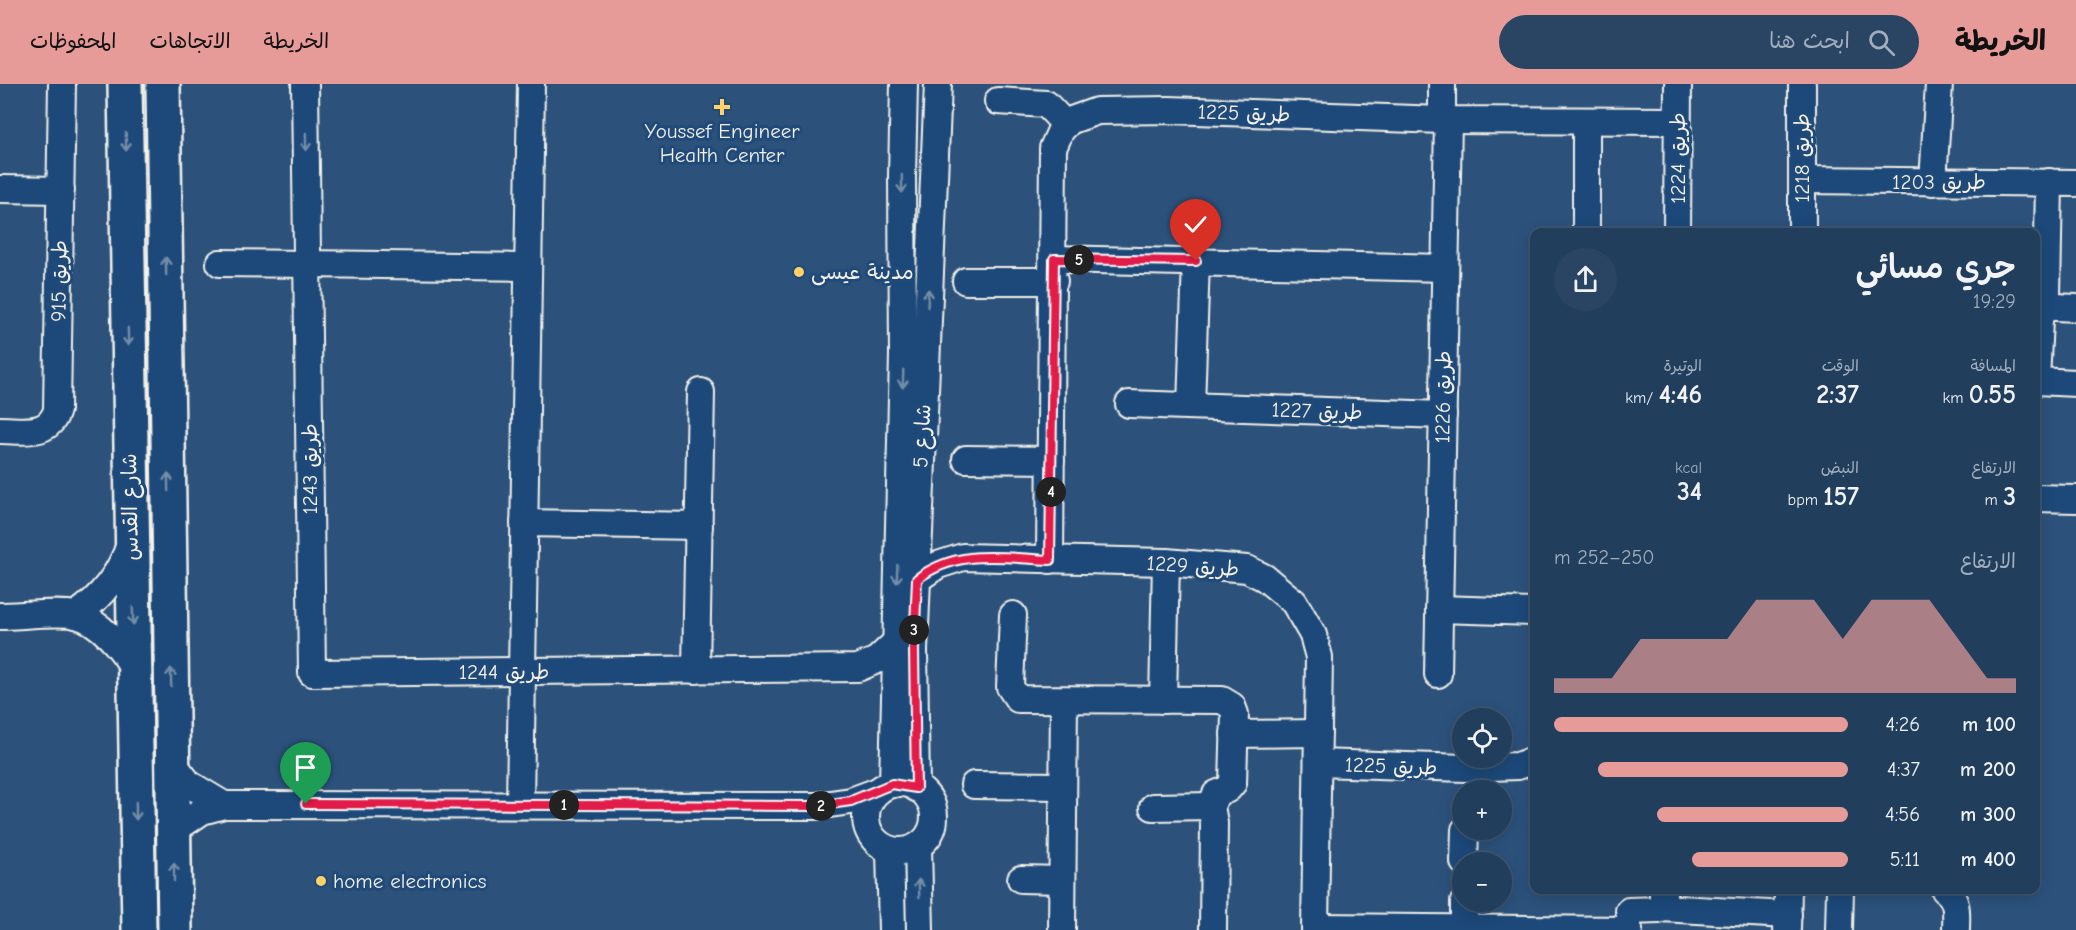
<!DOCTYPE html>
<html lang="ar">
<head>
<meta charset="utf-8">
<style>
	body { margin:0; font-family:"Comic Neue","Playpen Sans Arabic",sans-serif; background:#294563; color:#f1f3f6; direction:rtl; height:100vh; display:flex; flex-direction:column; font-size:22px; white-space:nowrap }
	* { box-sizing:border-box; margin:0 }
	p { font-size:20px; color:#a2aebc }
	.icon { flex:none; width:33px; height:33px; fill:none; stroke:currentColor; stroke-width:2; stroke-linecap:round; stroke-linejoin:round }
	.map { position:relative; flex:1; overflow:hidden; direction:ltr }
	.side { position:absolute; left:1530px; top:144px; width:510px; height:666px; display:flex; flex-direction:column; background:#213e5d; border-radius:12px; box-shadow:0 3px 15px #0003,0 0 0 2px #3e5772; direction:rtl }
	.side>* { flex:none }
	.tools { position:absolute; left:1452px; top:624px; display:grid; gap:12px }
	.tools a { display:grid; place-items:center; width:60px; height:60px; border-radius:50%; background:#213e5d; box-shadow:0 3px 15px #0003,0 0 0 2px #3e5772; font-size:30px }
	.pin { position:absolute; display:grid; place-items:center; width:51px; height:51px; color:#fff; margin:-62px -26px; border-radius:50% 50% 50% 0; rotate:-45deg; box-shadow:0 0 6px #0007 }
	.pin .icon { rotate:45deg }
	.km { position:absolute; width:30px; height:30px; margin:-15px; border-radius:50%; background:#222; color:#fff; font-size:16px; line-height:30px; text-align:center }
	.round { display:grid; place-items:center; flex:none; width:63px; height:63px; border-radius:32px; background:#294563 }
	.overview { display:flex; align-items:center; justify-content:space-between; height:102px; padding:0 24px }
	h1 { font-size:33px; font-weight:600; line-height:45px }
	.metrics { display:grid; grid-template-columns:repeat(3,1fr); gap:9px; height:102px; padding:6px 24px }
	.metrics div { display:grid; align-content:center }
	.metrics b { font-size:26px; font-weight:600 }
	.metrics small { font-size:16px; font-weight:400 }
	.metrics p { font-size:16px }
	.chart { height:168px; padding:12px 24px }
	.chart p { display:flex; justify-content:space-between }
	.chart svg { width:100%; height:108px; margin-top:6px; fill:#e69b98; opacity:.7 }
	ul { padding:0 24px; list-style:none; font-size:20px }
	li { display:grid; grid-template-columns:96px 72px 1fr; align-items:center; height:45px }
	li i { height:15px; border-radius:8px; background:#e69b98 }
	header { display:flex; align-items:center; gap:36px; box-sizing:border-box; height:84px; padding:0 30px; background:#e69b98; color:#111 }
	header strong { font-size:28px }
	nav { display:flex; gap:33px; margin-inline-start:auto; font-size:21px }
	.search { width:420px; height:54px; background:#294563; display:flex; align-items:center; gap:15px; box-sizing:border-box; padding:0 21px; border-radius:33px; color:#a2aebc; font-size:22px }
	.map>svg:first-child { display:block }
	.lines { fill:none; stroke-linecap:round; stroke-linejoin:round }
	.minor-casing { stroke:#f4f1e8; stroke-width:30 }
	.major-casing { stroke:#f4f1e8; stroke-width:38 }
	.minor { stroke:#1f4a7a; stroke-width:26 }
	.major { stroke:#1f4a7a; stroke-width:33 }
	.oneway { stroke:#748da6 }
	.route-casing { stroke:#fff; stroke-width:12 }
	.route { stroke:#e11d48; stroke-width:8 }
	.poi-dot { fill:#ffd166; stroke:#1f4a7a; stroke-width:2 }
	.labels { text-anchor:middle; stroke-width:6; stroke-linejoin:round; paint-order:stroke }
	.street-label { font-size:21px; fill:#f4f1e8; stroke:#1f4a7a }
	.poi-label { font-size:21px; fill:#f4f1e8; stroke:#1f4a7a; text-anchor:start }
</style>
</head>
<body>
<header>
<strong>الخريطة</strong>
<div class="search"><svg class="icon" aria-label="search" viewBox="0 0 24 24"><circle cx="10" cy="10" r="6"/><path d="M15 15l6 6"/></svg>ابحث هنا</div>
<nav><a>الخريطة</a><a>الاتجاهات</a><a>المحفوظات</a></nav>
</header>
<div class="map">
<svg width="2076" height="846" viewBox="0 0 2076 846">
	<rect width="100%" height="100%" fill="#2c527c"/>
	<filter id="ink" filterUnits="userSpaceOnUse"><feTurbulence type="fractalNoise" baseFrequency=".0167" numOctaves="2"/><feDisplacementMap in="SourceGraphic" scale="12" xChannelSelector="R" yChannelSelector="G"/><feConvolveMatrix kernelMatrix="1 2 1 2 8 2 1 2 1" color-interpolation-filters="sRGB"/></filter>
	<g filter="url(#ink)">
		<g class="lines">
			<!-- minor casing -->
			<g class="minor-casing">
				<g id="minor">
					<path d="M305,0L312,589L858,584L877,576L894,560"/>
					<path d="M998,17L1046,20L1066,41"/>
					<path d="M1442,36V0"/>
					<path d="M1802,96L2076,99"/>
					<path d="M1933,98L1939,0"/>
					<path d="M0,105L61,106"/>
					<path d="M1586,148V38"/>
					<path d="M1677,148L1678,0"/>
					<path d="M1802,148V0"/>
					<path d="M1054,175L1445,184"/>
					<path d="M220,179L528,183"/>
					<path d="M966,197H1054"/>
					<path d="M2036,222L2076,224"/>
					<path d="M2036,296L2039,236L2047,211L2049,98"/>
					<path d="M2036,297L2076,299"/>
					<path d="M1129,320L1443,331"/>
					<path d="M1191,322L1196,177"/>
					<path d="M0,346C23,346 49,353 57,326L62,0"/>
					<path d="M966,375L1051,376"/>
					<path d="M2036,414L2076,415"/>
					<path d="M524,439L699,442"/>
					<path d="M1050,476L1053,64L1061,46L1069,37L1097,27L1169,26L1442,36L1677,37"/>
					<path d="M917,495L938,481L963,473L1166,478L1247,485L1265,494L1294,518L1313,551L1319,573L1315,846"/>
					<path d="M1439,525L1534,528"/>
					<path d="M76,531C102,513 120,490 130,460"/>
					<path d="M1013,531L1010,603L1018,615L1222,616L1232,622L1235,630L1233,699L1228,705L1216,710L1211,722L1214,739L1213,846"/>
					<path d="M0,532C18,532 60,527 76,531C100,537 122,564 134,585"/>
					<path d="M696,586L701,308"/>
					<path d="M1438,590L1448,36"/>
					<path d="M1163,616L1166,478"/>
					<path d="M1234,650L1318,649"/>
					<path d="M172,678L189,700L224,721"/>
					<path d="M1319,679L1465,684L1518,682L1534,676"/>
					<circle cx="900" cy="733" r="34"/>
					<path d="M893,700L903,271L902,92L904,0"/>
					<path d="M974,701L1063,702"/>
					<path d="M916,704L914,566L938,0"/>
					<path d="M520,720L531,0"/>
					<path d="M1153,723L1211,722"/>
					<path d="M174,746L202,727L224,721L816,722L851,717L878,707"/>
					<path d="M918,762L920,846"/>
					<path d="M890,766L892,846"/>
					<path d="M1464,778L1465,746"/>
					<path d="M1021,795L1062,796"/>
					<path d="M1945,806C1959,816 1956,831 1956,846"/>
					<path d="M1661,824L1788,831"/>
					<path d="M1629,827L1659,826L1663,821V806"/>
					<path d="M1316,843L1629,846"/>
					<path d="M1062,846L1064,617"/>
					<path d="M1464,846V818"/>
					<path d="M1787,846L1788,806"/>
					<path d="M1839,846L1840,806"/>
				</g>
			</g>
			<!-- major casing -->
			<g class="major-casing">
				<g id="major">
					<path d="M125,0L139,846"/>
					<path d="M163,0L175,846"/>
				</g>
			</g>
			<!-- minor -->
			<use href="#minor" class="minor"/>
			<!-- major -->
			<use href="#major" class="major"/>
		</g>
		<!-- one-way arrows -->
		<defs><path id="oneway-shaft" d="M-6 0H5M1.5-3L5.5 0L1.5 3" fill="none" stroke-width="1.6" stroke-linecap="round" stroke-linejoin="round" transform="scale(1.5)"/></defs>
		<g class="oneway">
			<use href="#oneway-shaft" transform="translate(126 58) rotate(89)"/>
			<use href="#oneway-shaft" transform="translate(306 58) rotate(89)"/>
			<use href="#oneway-shaft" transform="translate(902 100) rotate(89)"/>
			<use href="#oneway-shaft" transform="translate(166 182) rotate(-91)"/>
			<use href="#oneway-shaft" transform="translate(928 214) rotate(-87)"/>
			<use href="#oneway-shaft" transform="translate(128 253) rotate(89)"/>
			<use href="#oneway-shaft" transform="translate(903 295) rotate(92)"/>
			<use href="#oneway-shaft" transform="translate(168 398) rotate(-91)"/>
			<use href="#oneway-shaft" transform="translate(897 490) rotate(92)"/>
			<use href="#oneway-shaft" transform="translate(133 532) rotate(88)"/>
			<use href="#oneway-shaft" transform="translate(171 593) rotate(-91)"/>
			<use href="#oneway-shaft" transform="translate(136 727) rotate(89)"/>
			<use href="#oneway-shaft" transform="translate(174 788) rotate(-90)"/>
			<use href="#oneway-shaft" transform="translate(919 804) rotate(-92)"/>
		</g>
	</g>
	<g class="lines" filter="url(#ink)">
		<!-- route casing -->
		<g class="route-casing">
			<path id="route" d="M306,720L816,722L851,717L892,700L916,704L914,566L917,495C958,464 1002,474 1050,476L1054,175L1196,177"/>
		</g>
		<!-- route -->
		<use href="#route" class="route"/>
	</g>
	<!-- markers -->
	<g class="poi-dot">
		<path d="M719 14h6v6h6v6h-6v6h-6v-6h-6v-6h6z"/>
		<circle cx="799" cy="188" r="6"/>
		<circle cx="321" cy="797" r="6"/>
	</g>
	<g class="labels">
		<!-- street labels -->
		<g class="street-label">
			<text transform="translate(1244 29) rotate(2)" y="7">طريق 1225</text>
			<text transform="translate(1678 74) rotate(-90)" y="7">طريق 1224</text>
			<text transform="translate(1802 74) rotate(-90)" y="7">طريق 1218</text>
			<text x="1939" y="105">طريق 1203</text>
			<text transform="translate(59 197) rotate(-89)" y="7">طريق 915</text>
			<text transform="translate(1443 313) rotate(-89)" y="7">طريق 1226</text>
			<text transform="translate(1317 327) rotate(2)" y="7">طريق 1227</text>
			<text transform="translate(922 352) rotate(-87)" y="7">شارع 5</text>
			<text transform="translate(310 385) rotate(-90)" y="7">طريق 1243</text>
			<text transform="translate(130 423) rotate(-91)" y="7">شارع القدس</text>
			<text transform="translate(1193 482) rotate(4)" y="7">طريق 1229</text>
			<text x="504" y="595">طريق 1244</text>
			<text transform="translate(1391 682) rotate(2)" y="7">طريق 1225</text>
		</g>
		<!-- poi labels -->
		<g class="poi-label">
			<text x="722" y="54" text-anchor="middle">Youssef Engineer<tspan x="722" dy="24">Health Center</tspan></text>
			<text x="811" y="195">مدينة عيسى</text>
			<text x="333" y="804">home electronics</text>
		</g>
	</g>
</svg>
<div class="tools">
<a><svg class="icon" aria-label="locate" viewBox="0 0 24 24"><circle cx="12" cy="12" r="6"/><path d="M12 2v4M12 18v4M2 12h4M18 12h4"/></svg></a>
<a>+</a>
<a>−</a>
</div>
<div class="pin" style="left:306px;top:720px;background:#1e9e55"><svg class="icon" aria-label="arrive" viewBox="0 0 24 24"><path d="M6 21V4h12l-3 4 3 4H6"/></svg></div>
<div class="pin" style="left:1196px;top:177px;background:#d93025"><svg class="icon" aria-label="check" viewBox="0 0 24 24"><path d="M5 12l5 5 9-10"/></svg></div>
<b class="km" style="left:564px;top:721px">1</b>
<b class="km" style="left:821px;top:722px">2</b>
<b class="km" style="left:914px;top:546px">3</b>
<b class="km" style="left:1051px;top:408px">4</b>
<b class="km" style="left:1079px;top:176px">5</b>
<section class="side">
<div class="overview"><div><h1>جري مسائي</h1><p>19:29</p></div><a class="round"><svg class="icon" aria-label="share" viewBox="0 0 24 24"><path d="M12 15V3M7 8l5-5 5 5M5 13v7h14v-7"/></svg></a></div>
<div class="metrics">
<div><p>المسافة</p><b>0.55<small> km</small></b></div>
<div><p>الوقت</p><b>2:37</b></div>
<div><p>الوتيرة</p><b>4:46<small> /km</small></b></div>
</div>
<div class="metrics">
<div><p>الارتفاع</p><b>3<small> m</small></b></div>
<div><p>النبض</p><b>157<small> bpm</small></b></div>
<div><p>kcal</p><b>34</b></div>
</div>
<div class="chart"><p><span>الارتفاع</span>250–252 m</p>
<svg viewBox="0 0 160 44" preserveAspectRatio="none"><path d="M0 44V38L10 38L20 38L30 22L40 22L50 22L60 22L70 6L80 6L90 6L100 22L110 6L120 6L130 6L140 22L150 38L160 38V44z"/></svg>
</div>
<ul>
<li><b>100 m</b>4:26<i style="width:100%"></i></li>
<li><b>200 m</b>4:37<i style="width:85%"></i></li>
<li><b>300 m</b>4:56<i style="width:65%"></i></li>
<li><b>400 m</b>5:11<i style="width:53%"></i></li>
</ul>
</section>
</div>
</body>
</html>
